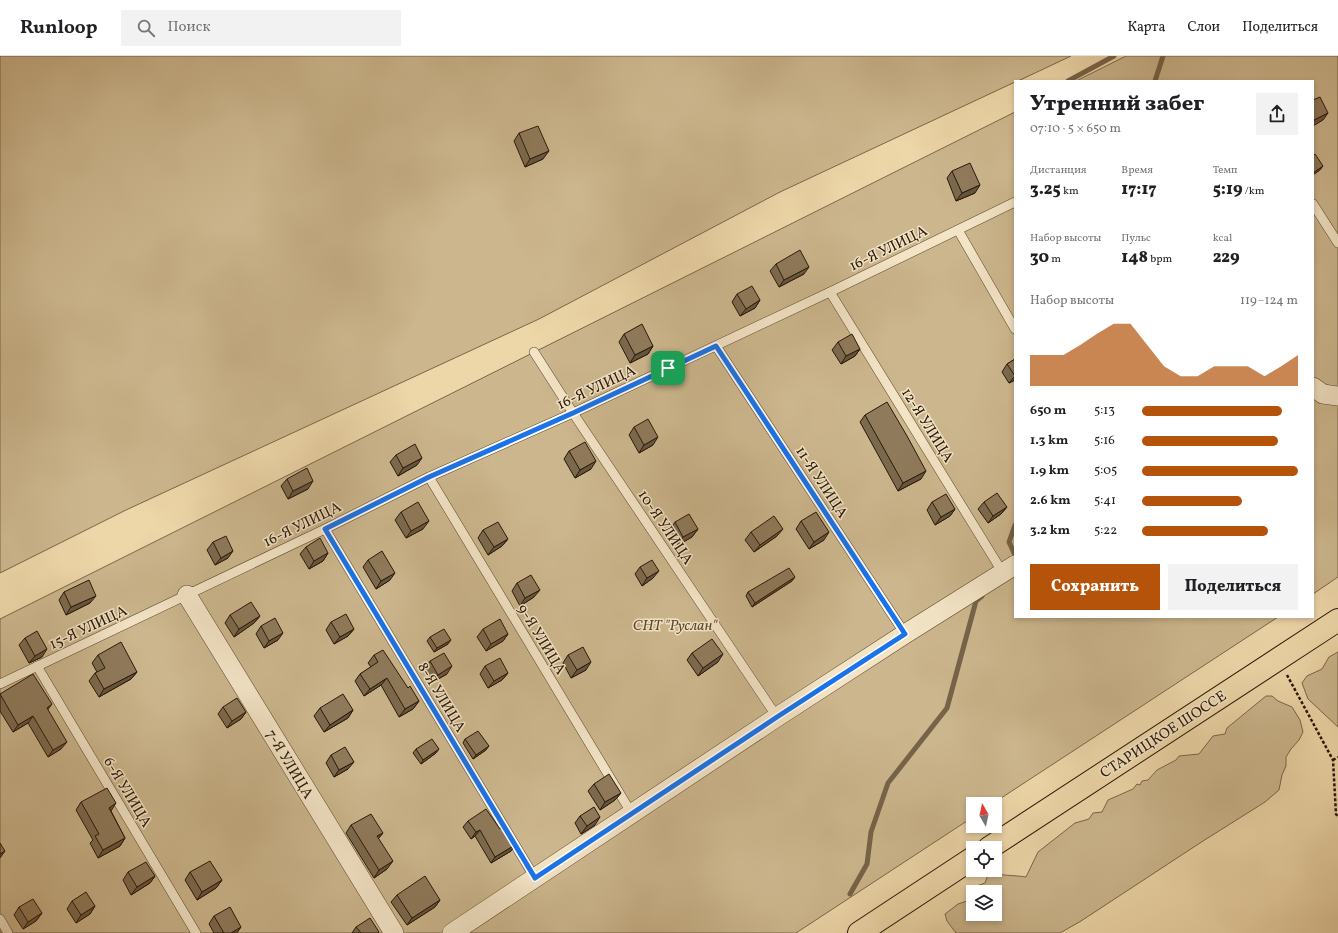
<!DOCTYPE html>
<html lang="ru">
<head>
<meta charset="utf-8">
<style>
	body { margin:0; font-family:Vollkorn,serif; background:#f2f2f2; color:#202124; height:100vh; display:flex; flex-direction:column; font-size:15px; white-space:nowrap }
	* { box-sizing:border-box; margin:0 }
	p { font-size:13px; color:#757577 }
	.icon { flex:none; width:22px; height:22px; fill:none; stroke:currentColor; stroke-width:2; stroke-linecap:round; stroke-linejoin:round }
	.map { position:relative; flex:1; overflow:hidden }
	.sheet { position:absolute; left:1014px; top:24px; width:300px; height:538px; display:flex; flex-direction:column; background:#fff; border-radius:0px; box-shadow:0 2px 6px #0003 }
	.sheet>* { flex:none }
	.needle { width:26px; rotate:351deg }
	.tools { position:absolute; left:966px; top:741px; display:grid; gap:8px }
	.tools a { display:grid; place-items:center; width:36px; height:36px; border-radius:0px; background:#fff; box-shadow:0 2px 6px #0003; font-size:20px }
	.pin { position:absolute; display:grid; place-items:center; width:34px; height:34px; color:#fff; margin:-17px; border-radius:8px; box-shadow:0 2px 6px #0006 }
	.round { display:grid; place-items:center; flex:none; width:42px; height:42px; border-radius:0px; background:#f2f2f2 }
	.headline { display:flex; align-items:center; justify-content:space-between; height:68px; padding:0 16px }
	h1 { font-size:22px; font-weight:800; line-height:30px }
	.figures { display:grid; grid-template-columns:repeat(3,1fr); gap:6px; height:68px; padding:4px 16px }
	.figures div { display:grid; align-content:center }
	.figures b { font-size:17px; font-weight:800 }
	.figures small { font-size:11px; font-weight:400 }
	.figures p { font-size:11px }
	.chart { height:112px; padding:8px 16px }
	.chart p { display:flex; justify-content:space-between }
	.chart svg { width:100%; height:72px; margin-top:4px; fill:#b45309; opacity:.7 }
	.button { display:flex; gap:8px; margin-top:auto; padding:8px 16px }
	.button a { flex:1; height:46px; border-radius:0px; background:#b45309; color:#fff; font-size:16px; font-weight:800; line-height:46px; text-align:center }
	.button a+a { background:#f2f2f2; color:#202124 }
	ul { padding:0 16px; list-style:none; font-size:13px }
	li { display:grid; grid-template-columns:64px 48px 1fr; align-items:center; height:30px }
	li i { height:10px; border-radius:5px; background:#b45309 }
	header { display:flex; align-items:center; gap:24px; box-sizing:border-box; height:56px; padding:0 20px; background:#fff; border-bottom:1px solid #e0e0e0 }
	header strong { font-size:19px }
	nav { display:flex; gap:22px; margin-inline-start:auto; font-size:14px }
	.search { width:280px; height:36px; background:#f2f2f2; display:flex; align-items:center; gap:10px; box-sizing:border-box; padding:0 14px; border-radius:0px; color:#757577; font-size:15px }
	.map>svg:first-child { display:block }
	.green { fill:#ccb68d; stroke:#7a664a; fill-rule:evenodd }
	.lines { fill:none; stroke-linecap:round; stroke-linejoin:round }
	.stream { stroke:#766348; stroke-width:5 }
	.lane-casing { stroke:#5a4730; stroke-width:10 }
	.street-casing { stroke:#5a4730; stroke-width:20 }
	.primary-casing { stroke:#291708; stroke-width:24 }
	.path { stroke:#291708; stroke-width:2.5; stroke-dasharray:3 2; stroke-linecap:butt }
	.lane { stroke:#f3e4c6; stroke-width:9 }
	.street { stroke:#f3e4c6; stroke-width:19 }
	.primary { stroke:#edd6a8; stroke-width:22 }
	.wall { fill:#7b694e; stroke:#291708 }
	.shaded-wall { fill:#645540; stroke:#291708 }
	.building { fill:#8f7a5b; stroke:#291708 }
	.route-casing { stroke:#fff; stroke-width:8 }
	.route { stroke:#1a73e8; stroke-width:5 }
	.labels { text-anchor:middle; stroke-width:3; stroke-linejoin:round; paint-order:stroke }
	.street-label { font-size:15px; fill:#291708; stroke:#f3e4c6 }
	.park-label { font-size:15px; font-style:italic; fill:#5a4730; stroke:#f3e4c6 }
</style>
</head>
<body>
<header>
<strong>Runloop</strong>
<div class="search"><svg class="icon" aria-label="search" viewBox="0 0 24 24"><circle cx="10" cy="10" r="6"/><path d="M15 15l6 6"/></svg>Поиск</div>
<nav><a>Карта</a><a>Слои</a><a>Поделиться</a></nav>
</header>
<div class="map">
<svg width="1338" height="877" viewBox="0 0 1338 877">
	<rect width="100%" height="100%" fill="#edd6a8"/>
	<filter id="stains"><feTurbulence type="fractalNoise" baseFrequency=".005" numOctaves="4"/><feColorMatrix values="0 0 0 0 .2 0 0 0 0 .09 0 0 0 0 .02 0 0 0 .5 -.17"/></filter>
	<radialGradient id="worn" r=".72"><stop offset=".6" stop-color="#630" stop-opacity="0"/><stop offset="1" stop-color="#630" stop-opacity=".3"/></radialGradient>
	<!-- green -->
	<g class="green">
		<path d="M0,0H1071L1018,25H1015V26L780,136L539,263L126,454L0,517Z"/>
		<path d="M1126,0H1338V521L1313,538V25H1076Z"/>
		<path d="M1015,56V561H1278L992,748H973V761L796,877H0V563Z"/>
		<path d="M1338,596V671L1308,643L1302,627L1307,620L1322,613L1329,601Z"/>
		<path d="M1266,640H1272L1278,645L1292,651L1300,664L1303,676L1299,684L1291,693L1286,701V710L1282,719L1279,734L1265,746L1203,785L1081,865L1060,877H956L947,865L945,858L958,848L970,844L968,837L971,832L985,827L989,816C1001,820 1014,819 1026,821L1038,796L1075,767L1089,763L1093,757L1102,756L1108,744L1133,733L1137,728L1140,729L1142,725L1148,724L1157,714L1176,704L1179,700L1199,698L1213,680L1225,678L1227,672ZM973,836H995V858H973Z"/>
	</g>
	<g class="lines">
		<!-- stream -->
		<g class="stream">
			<path d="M1068,25L1114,0"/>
			<path d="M1155,25L1163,0"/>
			<path d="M1015,469L1009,486L1015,499"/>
			<path d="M850,838L867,808L871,776L888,727L947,652L976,545L982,540"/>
		</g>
		<!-- lane casing -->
		<g class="lane-casing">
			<g id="lane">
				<path d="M1313,148L1338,187"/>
				<path d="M958,174L1015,273"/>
				<path d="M830,236L1003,517"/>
				<path d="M716,290L905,578"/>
				<path d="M534,296L573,357L777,661"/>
				<path d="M429,421L632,758"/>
				<path d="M325,473L535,822"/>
				<path d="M37,610L196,877"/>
				<path d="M0,628L325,473L429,421L573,357L830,236L1015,146"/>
				<path d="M0,863L8,877"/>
			</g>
		</g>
		<!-- street casing -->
		<g class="street-casing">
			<g id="street">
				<path d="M1313,331L1323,338L1338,340"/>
				<path d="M187,539L394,877"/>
				<path d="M452,877L777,661L905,578L1015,509"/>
			</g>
		</g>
		<!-- primary casing -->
		<g class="primary-casing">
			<g id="primary">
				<path d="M989,792L1338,564"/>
				<path d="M859,877L973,802"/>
			</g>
		</g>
		<!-- path -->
		<g class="path">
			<path d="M1287,619L1333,704L1336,758L1338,761"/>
			<path d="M1333,704L1338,701"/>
		</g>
		<!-- lane -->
		<use href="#lane" class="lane"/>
		<!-- street -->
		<use href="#street" class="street"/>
		<!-- primary -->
		<use href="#primary" class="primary"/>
	</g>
	<!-- wall -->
	<g class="wall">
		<path d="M519,77L543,103L525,111L514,85Z"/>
		<path d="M952,115L975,137L956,145L947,122Z"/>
		<path d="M776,208L804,218L779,231L770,215Z"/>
		<path d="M737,238L760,244L755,252L740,260L732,246Z"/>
		<path d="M624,278L653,290L648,298L630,307L619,286Z"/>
		<path d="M838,286L860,293L855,300L841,308L832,294Z"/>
		<path d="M1015,303V324L1009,327L1002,316L1007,308Z"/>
		<path d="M865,359L921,423L898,435L860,366Z"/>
		<path d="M634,371L653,389L639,397L629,379Z"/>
		<path d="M569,395L591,413L575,422L564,403Z"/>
		<path d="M396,399L417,409L398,420L390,406Z"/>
		<path d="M287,423L308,433L288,443L281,430Z"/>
		<path d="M932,446L955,453L950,460L935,469L927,454Z"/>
		<path d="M984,446L1007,451L1001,458L988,467L978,453Z"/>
		<path d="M401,456L423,473L406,482L395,464Z"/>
		<path d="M801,465L824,484L809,493L796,473Z"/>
		<path d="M675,466L698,473L692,481L678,489L670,474Z"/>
		<path d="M483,474L508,483L502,490L488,499L478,482Z"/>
		<path d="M751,476L777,480L754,496L745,484Z"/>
		<path d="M213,486L228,502L215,509L207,494Z"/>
		<path d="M306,491L328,497L323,505L309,513L300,498Z"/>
		<path d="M368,504L390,524L376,533L363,511Z"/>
		<path d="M640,511L653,522L642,530L635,518Z"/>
		<path d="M792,525L752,551L746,540L748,536Z"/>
		<path d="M517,527L534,541L520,550L512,535Z"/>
		<path d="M64,536L90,547L66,559L59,544Z"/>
		<path d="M230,559L260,560L254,567L234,581L225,567Z"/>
		<path d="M331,566L354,573L348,580L334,588L326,574Z"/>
		<path d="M261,570L278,584L264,592L256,578Z"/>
		<path d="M483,573L508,578L503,585L486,595L477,581Z"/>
		<path d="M430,581L448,588L434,596L427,585Z"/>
		<path d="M25,582L42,601L29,607L19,589Z"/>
		<path d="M692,597L718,606L698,620L687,604Z"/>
		<path d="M98,599L137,616L131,623L99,641L89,625L95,617L97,616L92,607Z"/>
		<path d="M374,599L408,632L419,645L413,653L399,661L381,629L364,640L355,625L360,618L371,611L368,607Z"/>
		<path d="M568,599L586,614L571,622L563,607Z"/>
		<path d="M430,605L447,618L433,626L425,613Z"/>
		<path d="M485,610L508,617L502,624L488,632L480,618Z"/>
		<path d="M0,638L48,654L61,693L48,701L28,667L13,676L0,655Z"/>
		<path d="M223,651L246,656L241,663L227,672L218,658Z"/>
		<path d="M320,652L353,654L348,662L324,676L314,660Z"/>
		<path d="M465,683L486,694L473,703L463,687Z"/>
		<path d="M416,693L436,697L421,708L413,697Z"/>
		<path d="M331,699L348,713L334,721L326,707Z"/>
		<path d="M594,728L621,737L615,744L600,754L588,735Z"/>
		<path d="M81,746L111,755L125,782L120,790L98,802L90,787L93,784L76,754Z"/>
		<path d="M580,760L595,769L581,778L575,767Z"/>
		<path d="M468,765L500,773L515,789L511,795L491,807L475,780L471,783L463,771Z"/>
		<path d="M351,769L383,777L378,783L387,813L374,822L346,777Z"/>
		<path d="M128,816L155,820L150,827L131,839L123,824Z"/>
		<path d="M190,816L222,824L216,832L197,844L185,824Z"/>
		<path d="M397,839L440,844L435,851L407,869L391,846Z"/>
		<path d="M72,845L95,850L90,858L76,867L67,853Z"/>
		<path d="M19,851L42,857L36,865L23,873L14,859Z"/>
		<path d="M214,860L237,877H214L209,868Z"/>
		<path d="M356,871L378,877H352Z"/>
	</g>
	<!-- shaded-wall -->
	<g class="shaded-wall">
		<path d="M1328,57L1323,64L1313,70V66L1314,64Z"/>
		<path d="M549,95L543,103L525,111L530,103Z"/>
		<path d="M1323,110L1320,114L1313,119V117Z"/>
		<path d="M980,129L975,137L956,145L962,137Z"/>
		<path d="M809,211L804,218L779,231L784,224Z"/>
		<path d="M760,244L755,252L740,260L746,253Z"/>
		<path d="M653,290L648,298L630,307L635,299Z"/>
		<path d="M860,293L855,300L841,308L846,300Z"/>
		<path d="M1015,320V324L1009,327Z"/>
		<path d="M658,381L653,389L639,397L644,389Z"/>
		<path d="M422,402L417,409L398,420L403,412Z"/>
		<path d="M596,405L591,413L575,422L580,414Z"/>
		<path d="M926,415L921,423L898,435L903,427Z"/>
		<path d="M313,425L308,433L288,443L293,435Z"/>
		<path d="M1007,451L1001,458L988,467L993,460Z"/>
		<path d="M955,453L950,460L935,469L941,461Z"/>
		<path d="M429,465L423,473L406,482L411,475Z"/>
		<path d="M698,473L692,481L678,489L683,481Z"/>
		<path d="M783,473L777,480L754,496L760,489Z"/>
		<path d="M829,476L824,484L809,493L814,486Z"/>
		<path d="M508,483L502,490L488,499L494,491Z"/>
		<path d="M233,495L228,502L215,509L221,502Z"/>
		<path d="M328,497L323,505L309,513L314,505Z"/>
		<path d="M659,515L653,522L642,530L647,522Z"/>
		<path d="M395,517L390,524L376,533L381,525Z"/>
		<path d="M795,521L792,525L752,551L755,547Z"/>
		<path d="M540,534L534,541L520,550L525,542Z"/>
		<path d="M96,540L90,547L66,559L71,551Z"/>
		<path d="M260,560L254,567L234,581L239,573Z"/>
		<path d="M354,573L348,580L334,588L340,581Z"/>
		<path d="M283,577L278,584L264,592L269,585Z"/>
		<path d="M508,578L503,585L486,595L491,588Z"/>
		<path d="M451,584L448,588L434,596L437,592Z"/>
		<path d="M47,593L42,601L29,607L35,600Z"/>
		<path d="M723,598L718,606L698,620L703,612Z"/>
		<path d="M591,606L586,614L571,622L577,614Z"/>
		<path d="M452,610L447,618L433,626L438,619Z"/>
		<path d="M137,616L131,623L99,641L104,633Z"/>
		<path d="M508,617L502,624L488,632L494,625Z"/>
		<path d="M387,622L381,629L364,640L370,633Z"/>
		<path d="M419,645L413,653L399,661L405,653Z"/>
		<path d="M52,648L46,656L47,652Z"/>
		<path d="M353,654L348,662L324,676L330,669Z"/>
		<path d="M246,656L241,663L227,672L232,665Z"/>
		<path d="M33,660L28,667L13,676L18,669Z"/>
		<path d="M67,686L61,693L48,701L53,694Z"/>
		<path d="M489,690L486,694L473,703L476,699Z"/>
		<path d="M439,693L436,697L421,708L423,704Z"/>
		<path d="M354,706L348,713L334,721L339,714Z"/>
		<path d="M621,737L615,744L600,754L605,746Z"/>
		<path d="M116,747L111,755L109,752Z"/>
		<path d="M600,761L595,769L581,778L587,770Z"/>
		<path d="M480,774L475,780L471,783L476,776Z"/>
		<path d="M383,777L377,784V780Z"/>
		<path d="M125,782L120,790L98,802L103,794Z"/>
		<path d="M515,789L511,795L491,807L495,801Z"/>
		<path d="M5,795L0,802V798Z"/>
		<path d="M393,805L387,813L374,822L379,814Z"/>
		<path d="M155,820L150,827L131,839L137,831Z"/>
		<path d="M222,824L216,832L197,844L202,836Z"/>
		<path d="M440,844L435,851L407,869L412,862Z"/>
		<path d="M95,850L90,858L76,867L81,859Z"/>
		<path d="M42,857L36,865L23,873L28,866Z"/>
		<path d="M241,871L237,877H231Z"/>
	</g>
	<!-- building -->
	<g class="building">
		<path d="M1320,41L1328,57L1314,64L1313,62V44Z"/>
		<path d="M538,70L549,95L530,103L519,77Z"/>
		<path d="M1315,98L1323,110L1313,117V100Z"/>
		<path d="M970,107L980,129L962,137L952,115Z"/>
		<path d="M800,194L809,211L784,224L776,208Z"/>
		<path d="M752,230L760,244L746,253L737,238Z"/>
		<path d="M642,268L653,290L635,299L624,278Z"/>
		<path d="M852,278L860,293L846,300L838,286Z"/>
		<path d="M1015,303V320L1007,308Z"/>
		<path d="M887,346L907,380L926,415L903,427L865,359Z"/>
		<path d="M648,363L658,381L644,389L634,371Z"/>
		<path d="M585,386L596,405L580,414L569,395Z"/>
		<path d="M415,388L422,402L403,412L396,399Z"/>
		<path d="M307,412L313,425L293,435L287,423Z"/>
		<path d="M997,437L1007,451L993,460L984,446Z"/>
		<path d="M946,438L955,453L941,461L932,446Z"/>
		<path d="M418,446L429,465L411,475L401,456Z"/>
		<path d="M816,456L829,476L814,486L801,465Z"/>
		<path d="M689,458L698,473L683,481L675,466Z"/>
		<path d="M774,460L783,473L760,489L751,476Z"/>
		<path d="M498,466L508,483L494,491L483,474Z"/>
		<path d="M226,480L233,495L221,502L213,486Z"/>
		<path d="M320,482L328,497L314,505L306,491Z"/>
		<path d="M382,495L395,517L381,525L368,504Z"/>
		<path d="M652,504L659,515L647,522L640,511Z"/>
		<path d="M789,512L795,521L755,547L748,536Z"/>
		<path d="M531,519L540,534L525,542L517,527Z"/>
		<path d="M89,524L96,540L71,551L64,536Z"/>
		<path d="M251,546L260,560L239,573L230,559Z"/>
		<path d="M346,558L354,573L340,581L331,566Z"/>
		<path d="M275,562L283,577L269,585L261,570Z"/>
		<path d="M500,563L508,578L491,588L483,573Z"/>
		<path d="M444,573L451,584L437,592L430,581Z"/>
		<path d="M37,575L47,593L35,600L25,582Z"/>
		<path d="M712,583L723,598L703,612L692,597Z"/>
		<path d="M121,586L137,616L104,633L95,617L105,612L98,599Z"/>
		<path d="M583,591L591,606L577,614L568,599Z"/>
		<path d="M383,594L408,632L410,630L419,645L405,653L387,622L370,633L360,618L378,606L374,599Z"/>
		<path d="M444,597L452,610L438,619L430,605Z"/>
		<path d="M500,602L508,617L494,625L485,610Z"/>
		<path d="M33,618L52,648L47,652L67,686L53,694L33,660L18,669L0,638Z"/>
		<path d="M343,638L353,654L330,669L320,652Z"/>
		<path d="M237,642L246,656L232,665L223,651Z"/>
		<path d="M478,675L489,690L476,699L465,683Z"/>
		<path d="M432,683L439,693L423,704L416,693Z"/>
		<path d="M345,691L354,706L339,714L331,699Z"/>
		<path d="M609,718L621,737L605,746L594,728Z"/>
		<path d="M107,732L116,747L109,752L125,782L103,794L95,780L99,778L81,746Z"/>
		<path d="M594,751L600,761L587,770L580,760Z"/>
		<path d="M486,753L500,773L504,770L515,789L495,801L480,774L476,776L468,765Z"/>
		<path d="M371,758L383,777L377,780L393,805L379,814L351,769Z"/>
		<path d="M0,787L5,795L0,798Z"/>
		<path d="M210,805L222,824L202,836L190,816Z"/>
		<path d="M146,806L155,820L137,831L128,816Z"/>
		<path d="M425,820L440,844L412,862L397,839Z"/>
		<path d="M86,836L95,850L81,859L72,845Z"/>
		<path d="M33,843L42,857L28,866L19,851Z"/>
		<path d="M230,851L241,871L231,877H224L214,860Z"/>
		<path d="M370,862L379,876L377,877H361L356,871Z"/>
	</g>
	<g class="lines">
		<!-- route casing -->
		<g class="route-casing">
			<path id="route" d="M716,290L905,578L777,661L535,822L325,473L429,421L573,357Z"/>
		</g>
		<!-- route -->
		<use href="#route" class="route"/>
	</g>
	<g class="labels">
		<!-- street labels -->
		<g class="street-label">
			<text transform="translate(888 192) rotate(-26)" y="5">16-Я УЛИЦА</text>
			<text transform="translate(596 331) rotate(-25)" y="5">16-Я УЛИЦА</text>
			<text transform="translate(928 369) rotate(58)" y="5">12-Я УЛИЦА</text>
			<text transform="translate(822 426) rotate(57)" y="5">11-Я УЛИЦА</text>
			<text transform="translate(302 468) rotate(-26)" y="5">16-Я УЛИЦА</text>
			<text transform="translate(666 471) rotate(56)" y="5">10-Я УЛИЦА</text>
			<text transform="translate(88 571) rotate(-25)" y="5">15-Я УЛИЦА</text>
			<text transform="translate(542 583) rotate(59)" y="5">9-Я УЛИЦА</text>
			<text transform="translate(442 641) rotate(59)" y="5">8-Я УЛИЦА</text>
			<text transform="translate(1163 678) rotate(-33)" y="5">СТАРИЦКОЕ ШОССЕ</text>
			<text transform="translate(290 708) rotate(59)" y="5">7-Я УЛИЦА</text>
			<text transform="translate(128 736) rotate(59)" y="5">6-Я УЛИЦА</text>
		</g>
		<!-- park labels -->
		<g class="park-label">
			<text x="675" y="574">СНТ "Руслан"</text>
		</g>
	</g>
	<rect width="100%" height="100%" filter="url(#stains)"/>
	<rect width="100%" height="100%" fill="url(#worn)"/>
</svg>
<div class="tools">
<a><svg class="needle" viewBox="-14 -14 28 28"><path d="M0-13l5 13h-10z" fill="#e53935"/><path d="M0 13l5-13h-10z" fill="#757577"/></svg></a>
<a><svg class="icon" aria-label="locate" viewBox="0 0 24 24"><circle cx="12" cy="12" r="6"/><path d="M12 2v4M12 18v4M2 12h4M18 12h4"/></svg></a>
<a><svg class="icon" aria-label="layers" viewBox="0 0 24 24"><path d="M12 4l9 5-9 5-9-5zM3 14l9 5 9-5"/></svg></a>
</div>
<div class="pin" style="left:668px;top:312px;background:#1e9e55"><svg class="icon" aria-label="arrive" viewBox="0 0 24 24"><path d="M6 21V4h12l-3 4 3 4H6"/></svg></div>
<section class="sheet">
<div class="headline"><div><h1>Утренний забег</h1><p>07:10 · 5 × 650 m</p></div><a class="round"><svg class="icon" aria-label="share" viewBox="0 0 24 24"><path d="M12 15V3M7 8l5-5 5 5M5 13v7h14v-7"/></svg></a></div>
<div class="figures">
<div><p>Дистанция</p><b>3.25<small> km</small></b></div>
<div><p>Время</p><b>17:17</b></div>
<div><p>Темп</p><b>5:19<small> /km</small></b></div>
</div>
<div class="figures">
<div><p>Набор высоты</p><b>30<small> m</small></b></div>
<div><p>Пульс</p><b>148<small> bpm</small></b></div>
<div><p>kcal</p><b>229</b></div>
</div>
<div class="chart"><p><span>Набор высоты</span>119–124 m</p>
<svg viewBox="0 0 160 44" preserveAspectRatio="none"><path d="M0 44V25L10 25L20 25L30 19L40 12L50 6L60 6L70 19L80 32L90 38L100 38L110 32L120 32L130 32L140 38L150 32L160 25V44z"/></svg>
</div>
<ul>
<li><b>650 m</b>5:13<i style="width:90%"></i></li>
<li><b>1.3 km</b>5:16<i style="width:87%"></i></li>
<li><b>1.9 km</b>5:05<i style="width:100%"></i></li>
<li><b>2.6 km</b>5:41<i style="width:64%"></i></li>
<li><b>3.2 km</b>5:22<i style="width:81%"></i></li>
</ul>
<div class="button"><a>Сохранить</a><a>Поделиться</a></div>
</section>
</div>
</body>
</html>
